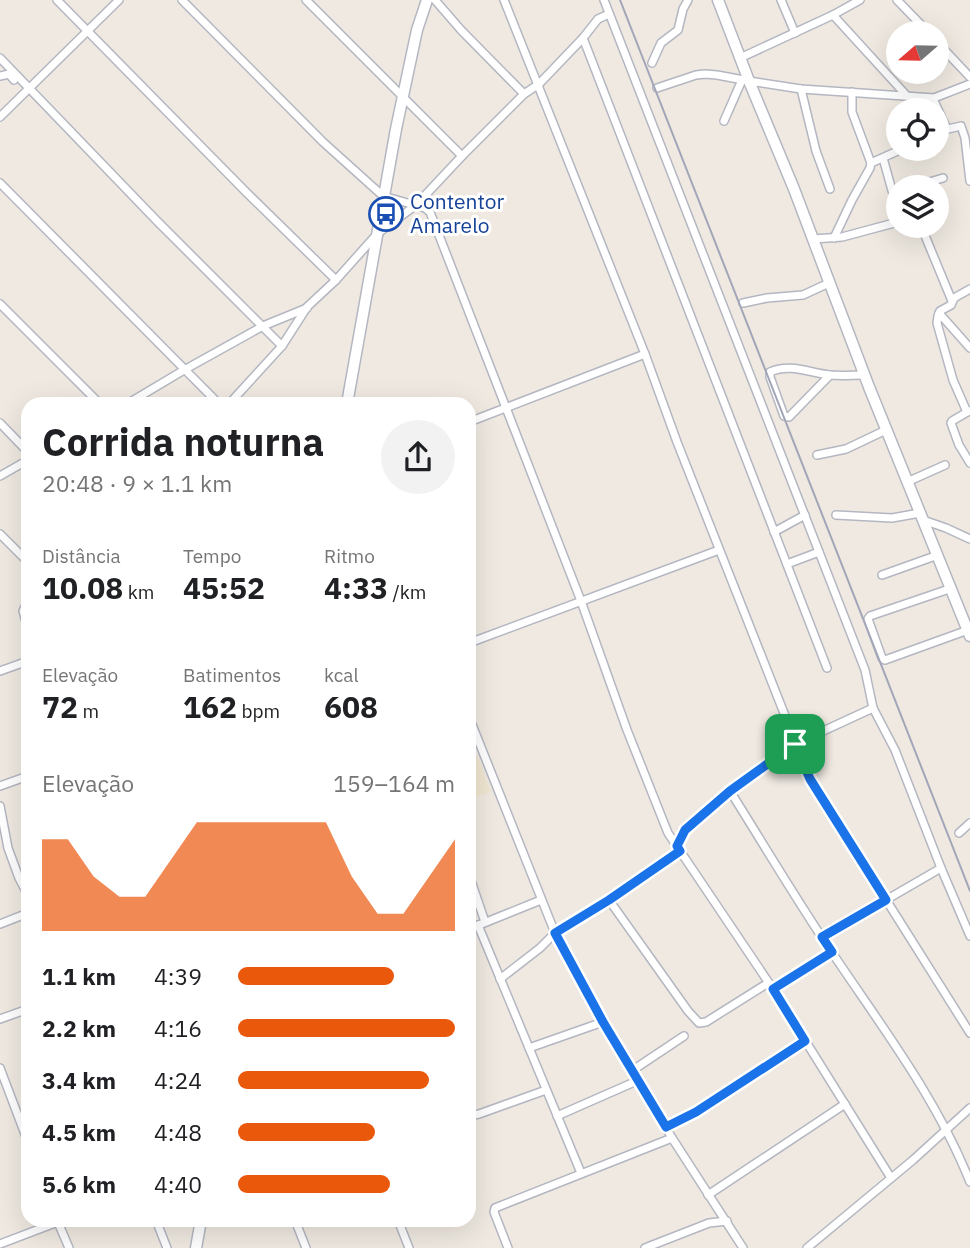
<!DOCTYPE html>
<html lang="pt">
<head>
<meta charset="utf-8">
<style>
	body { margin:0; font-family:"IBM Plex Sans",sans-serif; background:#f2f2f2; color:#202124; height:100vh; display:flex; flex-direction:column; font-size:26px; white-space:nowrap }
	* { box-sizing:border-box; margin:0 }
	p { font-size:23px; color:#757577 }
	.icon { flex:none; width:38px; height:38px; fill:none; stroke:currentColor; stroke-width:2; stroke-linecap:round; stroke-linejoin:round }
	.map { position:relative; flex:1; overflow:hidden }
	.details { position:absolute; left:21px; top:397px; width:455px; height:830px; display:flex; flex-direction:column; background:#fff; border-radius:21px; box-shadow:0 7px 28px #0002 }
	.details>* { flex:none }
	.needle { width:46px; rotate:250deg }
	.fabs { position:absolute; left:886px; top:21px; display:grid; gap:14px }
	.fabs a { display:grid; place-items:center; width:63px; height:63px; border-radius:50%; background:#fff; box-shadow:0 7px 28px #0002; font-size:35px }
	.pin { position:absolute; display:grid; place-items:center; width:60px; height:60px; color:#fff; margin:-30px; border-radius:14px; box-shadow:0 4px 10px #0006 }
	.round { display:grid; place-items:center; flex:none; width:74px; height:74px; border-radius:37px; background:#f2f2f2 }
	.overview { display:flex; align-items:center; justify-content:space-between; height:119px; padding:0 21px }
	h1 { font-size:38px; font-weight:800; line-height:52px }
	.figures { display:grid; grid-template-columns:repeat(3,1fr); gap:10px; height:119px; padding:7px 21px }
	.figures div { display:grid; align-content:center }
	.figures b { font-size:30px; font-weight:800 }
	.figures small { font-size:19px; font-weight:400 }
	.figures p { font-size:19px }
	.chart { height:196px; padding:14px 21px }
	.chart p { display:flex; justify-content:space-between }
	.chart svg { width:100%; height:126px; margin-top:7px; fill:#ea580c; opacity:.7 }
	ul { padding:0 21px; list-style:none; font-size:23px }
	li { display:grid; grid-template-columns:112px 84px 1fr; align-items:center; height:52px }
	li i { height:18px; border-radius:9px; background:#ea580c }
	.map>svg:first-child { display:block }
	.education { fill:#f0e6d1 }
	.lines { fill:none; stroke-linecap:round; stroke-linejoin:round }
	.street-casing { stroke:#b4b7c1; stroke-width:10 }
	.secondary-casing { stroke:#b4b7c1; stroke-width:13 }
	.street { stroke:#fff; stroke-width:7 }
	.secondary { stroke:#fff; stroke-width:10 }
	.rail { stroke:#a3a6b8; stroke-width:2 }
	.route-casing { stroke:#fff; stroke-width:14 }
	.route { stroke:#1a73e8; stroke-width:9 }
	.labels { text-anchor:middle; stroke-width:6; stroke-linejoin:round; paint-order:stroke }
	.transit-label { font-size:21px; fill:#164399; stroke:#fff; text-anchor:start }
</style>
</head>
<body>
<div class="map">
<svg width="970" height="1248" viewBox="0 0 970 1248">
	<rect width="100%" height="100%" fill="#efe9e1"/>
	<!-- education -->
	<path class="education" d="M469,735L491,792L469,800Z"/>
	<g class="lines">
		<!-- street casing -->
		<g class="street-casing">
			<g id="street">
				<path d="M57,0L246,192L336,280"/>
				<path d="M182,0L323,142L383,196L425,208L430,212L581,601L627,730L668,833L773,989L891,1178"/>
				<path d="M306,0L462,156"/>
				<path d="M435,0L461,30L524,94"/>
				<path d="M504,0L645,354L677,442L810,779L970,1033"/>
				<path d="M604,0L865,670L873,708L895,750L941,868L970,936"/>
				<path d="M781,0L795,33"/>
				<path d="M897,0L929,33"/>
				<path d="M833,15L907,96"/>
				<path d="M583,38L827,668"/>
				<path d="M936,41L970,77"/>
				<path d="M0,58L157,221L282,346"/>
				<path d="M740,58L833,15L860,0"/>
				<path d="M652,63L661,43L678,30L683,9L688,0"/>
				<path d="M0,76L9,74L14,80"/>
				<path d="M657,88L696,75L705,74L717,75L749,81L801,89L934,98L970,84"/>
				<path d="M801,89L816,151L830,189"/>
				<path d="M935,103L946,127L948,129L961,126L965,138L970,181"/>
				<path d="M0,117L119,0"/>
				<path d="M724,121L742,80"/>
				<path d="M883,158L893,194L895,223"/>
				<path d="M871,163L902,149"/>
				<path d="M0,183L219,404"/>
				<path d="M913,187L943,178"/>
				<path d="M921,226L952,301"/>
				<path d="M834,238L852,200L870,168L871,163L852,112V92"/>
				<path d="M813,239L842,237L898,222"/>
				<path d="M743,303L767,298L803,295L829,283"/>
				<path d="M0,304L100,404"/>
				<path d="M939,313L970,348"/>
				<path d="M830,375L789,417L784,416L770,377V372C791,363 809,373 830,375C842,376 853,375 864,375"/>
				<path d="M127,404L184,370L263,326L307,308"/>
				<path d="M229,404L282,346L307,307L336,280L377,234L416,205L462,156L524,94L539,84L583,38L598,19L609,14"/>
				<path d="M969,411L952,421L951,423L959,445L970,463"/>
				<path d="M967,412L953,380L937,323L938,316L940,311L951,305L954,298L970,289"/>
				<path d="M469,422L645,354"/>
				<path d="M0,423L28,452"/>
				<path d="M817,455L846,449L886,430"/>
				<path d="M0,476L28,460"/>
				<path d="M907,482L945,465"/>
				<path d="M836,515L892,518L920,513"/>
				<path d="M923,520L946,528L970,539"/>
				<path d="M774,532L805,515"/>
				<path d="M0,534L28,562"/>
				<path d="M787,564L819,552"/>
				<path d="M882,575L938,555"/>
				<path d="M952,588L870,616L868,619L882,658L885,660L968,630"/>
				<path d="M28,601L23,611L28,629"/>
				<path d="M469,643L719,550"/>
				<path d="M0,671L28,661"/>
				<path d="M469,717L555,933L603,1022L672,1138L743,1248"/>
				<path d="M0,786L28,776"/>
				<path d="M730,791C764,845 797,901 833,954C882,1027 937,1099 970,1182"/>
				<path d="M0,806L8,848L19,878L28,895"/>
				<path d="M959,833L970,823"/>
				<path d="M677,846L685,830L730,791L795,744L873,708"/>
				<path d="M469,875L485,922"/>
				<path d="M609,900L688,1011L699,1023L706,1022L768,983"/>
				<path d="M0,924L28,913"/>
				<path d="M478,925L581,1173"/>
				<path d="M469,929L541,900"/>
				<path d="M822,937L941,868"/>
				<path d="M500,979L540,948L555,933L609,900L680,851"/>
				<path d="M773,989L832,952"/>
				<path d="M0,1019L28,1009"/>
				<path d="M529,1048L603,1022"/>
				<path d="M0,1068L28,1142"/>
				<path d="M633,1070L684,1036"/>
				<path d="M469,1116L479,1114L546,1090"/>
				<path d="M557,1116L639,1080"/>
				<path d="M665,1127L697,1112L805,1041"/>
				<path d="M469,1154V1158"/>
				<path d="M708,1195L845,1104"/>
				<path d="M57,1220L69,1248"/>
				<path d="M156,1220L167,1248"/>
				<path d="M295,1220L306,1248"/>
				<path d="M398,1220L409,1248"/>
				<path d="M0,1244L63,1220"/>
				<path d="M508,1248L494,1212L495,1208L672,1138"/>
				<path d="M645,1248L709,1223L727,1221"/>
				<path d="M807,1248L913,1160L970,1108"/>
			</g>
		</g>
		<!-- secondary casing -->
		<g class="secondary-casing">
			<g id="secondary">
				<path d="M718,0L749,81L794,189L869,387L970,636"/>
				<path d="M347,404L396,129L417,30L427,0"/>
				<path d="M196,1248L201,1220"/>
			</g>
		</g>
		<!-- street -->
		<use href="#street" class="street"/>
		<!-- secondary -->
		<use href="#secondary" class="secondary"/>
		<!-- rail -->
		<path class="rail" d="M620,0L970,891"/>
	</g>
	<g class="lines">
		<!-- route casing -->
		<g class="route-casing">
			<path id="route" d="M795,744L810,779L886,900L822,937L832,952L773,989L805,1041L696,1112L666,1127L603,1022L555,933L609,900L680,851L677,846L685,830L730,791Z"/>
		</g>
		<!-- route -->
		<use href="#route" class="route"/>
	</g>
	<!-- icons -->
	<defs>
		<g id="bus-ring" transform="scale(1.75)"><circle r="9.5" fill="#fff" stroke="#1a4fb4" stroke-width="1.5"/><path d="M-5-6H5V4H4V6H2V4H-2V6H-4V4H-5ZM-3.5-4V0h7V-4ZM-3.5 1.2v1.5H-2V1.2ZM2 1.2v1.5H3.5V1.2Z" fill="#1a4fb4"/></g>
	</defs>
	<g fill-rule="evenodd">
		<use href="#bus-ring" x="386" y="214"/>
	</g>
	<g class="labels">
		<!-- transit labels -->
		<g class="transit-label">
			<text x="410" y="209">Contentor<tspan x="410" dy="24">Amarelo</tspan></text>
		</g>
	</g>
</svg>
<div class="fabs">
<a><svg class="needle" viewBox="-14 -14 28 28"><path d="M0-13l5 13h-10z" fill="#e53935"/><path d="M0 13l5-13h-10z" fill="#757577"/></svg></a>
<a><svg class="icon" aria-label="locate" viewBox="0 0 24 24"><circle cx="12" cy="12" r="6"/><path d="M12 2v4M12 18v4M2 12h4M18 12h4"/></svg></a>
<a><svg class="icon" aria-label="layers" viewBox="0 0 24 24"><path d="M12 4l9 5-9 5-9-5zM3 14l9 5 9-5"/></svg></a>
</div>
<div class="pin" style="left:795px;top:744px;background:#1e9e55"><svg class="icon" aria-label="arrive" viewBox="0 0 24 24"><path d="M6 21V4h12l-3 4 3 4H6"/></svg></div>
<section class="details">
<div class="overview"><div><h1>Corrida noturna</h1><p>20:48 · 9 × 1.1 km</p></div><a class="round"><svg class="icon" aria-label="share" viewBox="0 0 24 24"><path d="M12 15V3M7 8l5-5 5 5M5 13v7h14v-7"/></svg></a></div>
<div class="figures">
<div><p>Distância</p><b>10.08<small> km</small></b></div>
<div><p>Tempo</p><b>45:52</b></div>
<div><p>Ritmo</p><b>4:33<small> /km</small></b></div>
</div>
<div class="figures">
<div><p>Elevação</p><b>72<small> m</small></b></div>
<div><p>Batimentos</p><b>162<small> bpm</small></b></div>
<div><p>kcal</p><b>608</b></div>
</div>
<div class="chart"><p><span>Elevação</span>159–164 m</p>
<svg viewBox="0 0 160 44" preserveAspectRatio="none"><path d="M0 44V12L10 12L20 25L30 32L40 32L50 19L60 6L70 6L80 6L90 6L100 6L110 6L120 25L130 38L140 38L150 25L160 12V44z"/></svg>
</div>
<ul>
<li><b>1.1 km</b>4:39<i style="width:72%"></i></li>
<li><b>2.2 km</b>4:16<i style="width:100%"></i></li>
<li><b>3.4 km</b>4:24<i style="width:88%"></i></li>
<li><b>4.5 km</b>4:48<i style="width:63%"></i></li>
<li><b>5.6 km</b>4:40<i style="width:70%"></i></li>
</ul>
</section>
</div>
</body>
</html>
